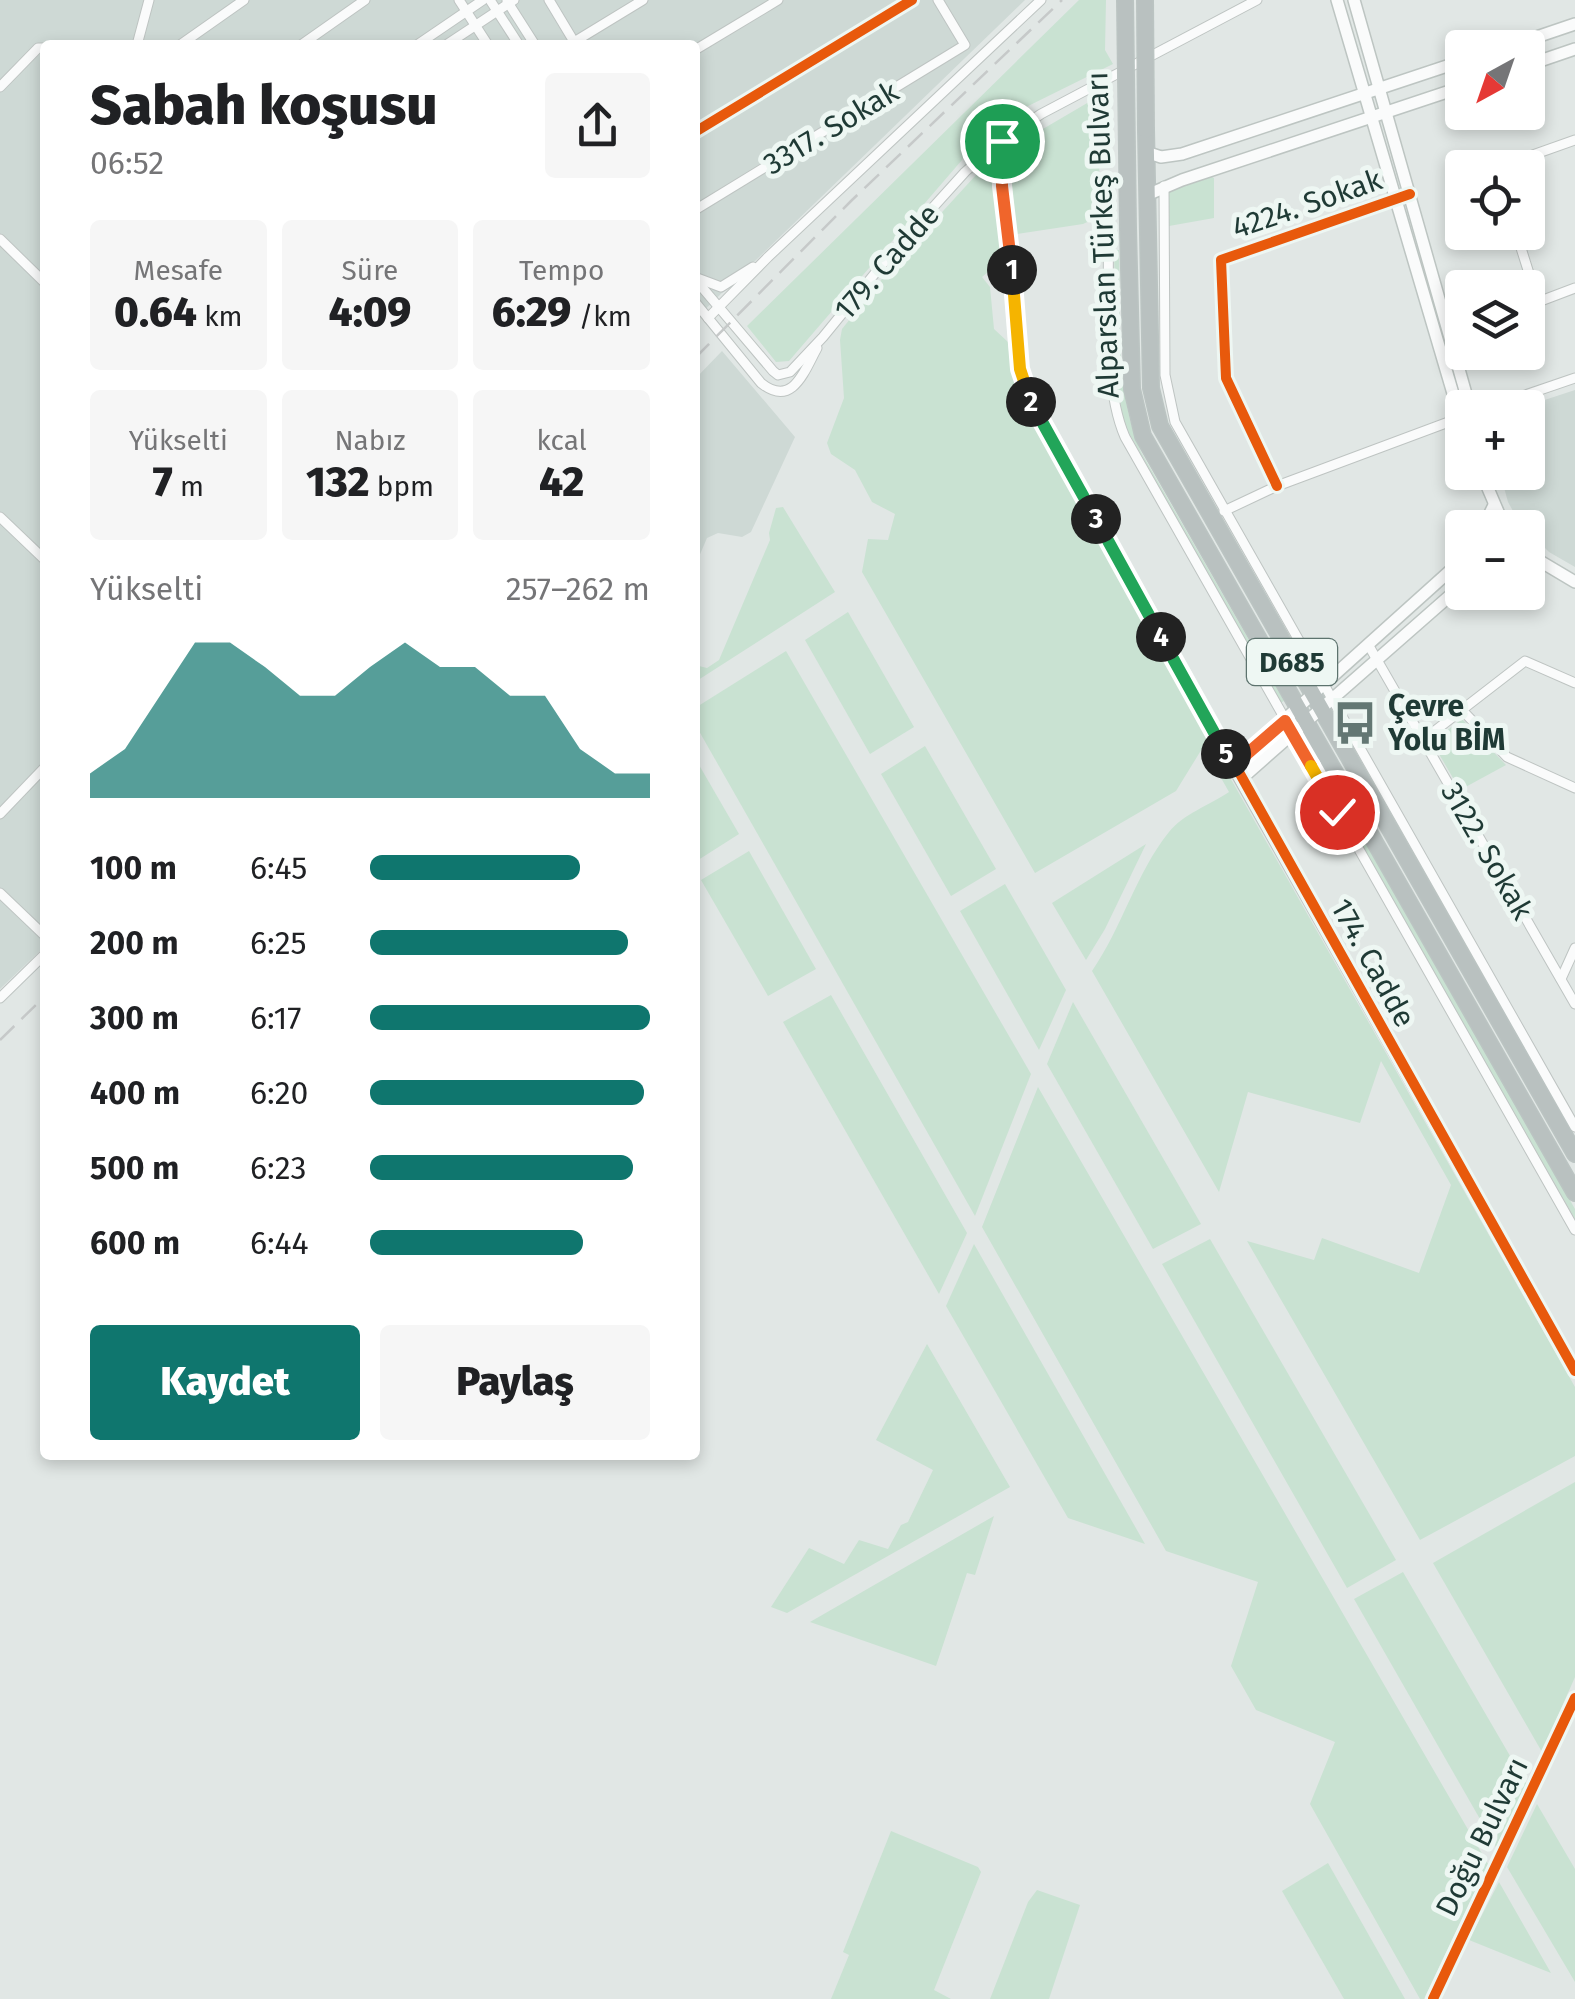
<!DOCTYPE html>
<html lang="tr">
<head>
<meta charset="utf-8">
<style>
	body { margin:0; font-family:"Fira Sans",sans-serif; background:#f6f6f6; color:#202124; height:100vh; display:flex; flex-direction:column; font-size:38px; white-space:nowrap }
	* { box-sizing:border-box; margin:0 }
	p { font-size:32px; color:#757577 }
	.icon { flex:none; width:55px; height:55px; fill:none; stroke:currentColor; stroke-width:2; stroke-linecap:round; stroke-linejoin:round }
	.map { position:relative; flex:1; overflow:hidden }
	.panel { position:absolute; left:40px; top:40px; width:660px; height:1420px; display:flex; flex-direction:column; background:#fff; border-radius:10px; box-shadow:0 5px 15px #0003 }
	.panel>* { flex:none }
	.needle { width:65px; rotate:220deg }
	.controls { position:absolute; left:1445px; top:30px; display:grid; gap:20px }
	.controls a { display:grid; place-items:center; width:100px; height:100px; border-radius:10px; background:#fff; box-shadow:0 5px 15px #0003; font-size:50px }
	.pin { position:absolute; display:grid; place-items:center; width:85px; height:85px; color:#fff; margin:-42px; border:5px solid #fff; border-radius:50%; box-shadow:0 2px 10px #0007 }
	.km { position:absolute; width:50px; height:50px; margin:-25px; border-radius:50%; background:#222; color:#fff; font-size:28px; line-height:50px; text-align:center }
	.round { display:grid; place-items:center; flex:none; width:105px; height:105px; border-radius:10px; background:#f6f6f6 }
	.summary { display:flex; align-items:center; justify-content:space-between; height:170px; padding:0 50px }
	h1 { font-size:55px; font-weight:800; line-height:75px }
	.metrics { display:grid; grid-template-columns:repeat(3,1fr); gap:15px; height:170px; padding:10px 50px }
	.metrics div { display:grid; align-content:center; border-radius:10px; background:#f6f6f6; text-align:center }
	.metrics b { font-size:42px; font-weight:800 }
	.metrics small { font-size:28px; font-weight:400 }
	.metrics p { font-size:28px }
	.chart { height:280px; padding:20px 50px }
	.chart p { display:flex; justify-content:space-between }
	.chart svg { width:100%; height:180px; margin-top:10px; fill:#0f766e; opacity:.7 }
	.action { display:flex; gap:20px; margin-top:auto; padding:20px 50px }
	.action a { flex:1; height:115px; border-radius:10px; background:#0f766e; color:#fff; font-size:40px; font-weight:800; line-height:115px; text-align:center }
	.action a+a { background:#f6f6f6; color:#202124 }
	ul { padding:0 50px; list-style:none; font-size:32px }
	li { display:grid; grid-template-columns:160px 120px 1fr; align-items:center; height:75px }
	li i { height:25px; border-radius:12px; background:#0f766e }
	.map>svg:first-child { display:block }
	.built { fill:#ced9d5 }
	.green { fill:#c9e2d2 }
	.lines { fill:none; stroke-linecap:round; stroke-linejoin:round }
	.street-casing { stroke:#bec4c2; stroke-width:11 }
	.secondary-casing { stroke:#bdc5c2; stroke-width:14 }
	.highway-casing { stroke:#bbc4c2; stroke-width:18 }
	.street { stroke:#fafbfb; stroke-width:9 }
	.secondary { stroke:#fafbfb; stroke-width:11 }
	.highway { stroke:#b9c1c0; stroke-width:15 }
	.rail { stroke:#c6c9c9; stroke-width:2.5; stroke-dasharray:20 10; stroke-linecap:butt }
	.highway-bridge-casing { stroke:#bbc4c2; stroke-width:18; stroke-linecap:butt }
	.highway-bridge { stroke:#b9c1c0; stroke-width:15 }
	.cycleway-casing { stroke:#eef7f3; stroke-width:16 }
	.cycleway { stroke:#e8590c; stroke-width:10 }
	.split-1-casing { stroke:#fff; stroke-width:20 }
	.split-2-casing { stroke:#fff; stroke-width:20 }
	.split-3-casing { stroke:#fff; stroke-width:20 }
	.split-4-casing { stroke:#fff; stroke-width:20 }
	.split-5-casing { stroke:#fff; stroke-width:20 }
	.split-6-casing { stroke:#fff; stroke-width:20 }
	.split-7-casing { stroke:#fff; stroke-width:20 }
	.split-1 { stroke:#f0652b; stroke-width:12 }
	.split-2 { stroke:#f5b400; stroke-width:12 }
	.split-3 { stroke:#22a559; stroke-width:12 }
	.split-4 { stroke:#22a559; stroke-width:12 }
	.split-5 { stroke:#22a559; stroke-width:12 }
	.split-6 { stroke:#f0652b; stroke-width:12 }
	.split-7 { stroke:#f5b400; stroke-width:12 }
	.labels { text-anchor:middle; stroke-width:10; stroke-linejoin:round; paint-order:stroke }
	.shield { fill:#eef7f3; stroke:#5d736e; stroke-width:2.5 }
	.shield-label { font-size:28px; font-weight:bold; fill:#1f3a35 }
	.street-label { font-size:30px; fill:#1f3a35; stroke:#eef7f3 }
	.poi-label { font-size:30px; font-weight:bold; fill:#1f3a35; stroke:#eef7f3; text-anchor:start }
</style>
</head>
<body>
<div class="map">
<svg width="1575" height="1999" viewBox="0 0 1575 1999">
	<rect width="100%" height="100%" fill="#e1e7e5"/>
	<!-- built -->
	<g class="built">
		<path d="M0,0H1025L695,319V45H45V946L0,989Z"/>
		<path d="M722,351L795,437L751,532L742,537L718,533L707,538L695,566V379Z"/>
		<path d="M1575,390V567L1549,552L1519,522L1508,502L1500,473L1528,472V408L1523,407Z"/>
	</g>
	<!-- green -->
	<g class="green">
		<path d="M1079,0H1106L1105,50L1113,64L1012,114L968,153L789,361L776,362L747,326Z"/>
		<path d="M1106,92L1108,145L1099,156L1100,216L1083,224L1017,234C1014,205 1004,170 1019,143Z"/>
		<path d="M984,173L992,183L1005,258L982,277L990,287L994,329L1008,342L1016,387L1208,739L1176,791L1035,873L862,572L868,539L888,540L895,514L872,502L855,470L831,454L827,443L844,398L840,340L842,329L890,269L965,187L977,174Z"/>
		<path d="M1210,176L1214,178V218L1169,226L1168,189Z"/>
		<path d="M1114,250H1119C1121,318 1114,388 1141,452L1284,701L1280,703L1124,424L1117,383Z"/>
		<path d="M783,507L835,592L695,682V665L707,668L719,660L770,540L769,533L776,508Z"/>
		<path d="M848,612L914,727L870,754L805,640Z"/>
		<path d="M786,651L1031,1074L975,1216L695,724V708Z"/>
		<path d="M1462,719L1506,765L1460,790L1432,742Z"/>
		<path d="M1304,736L1575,1209V1219L1301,739Z"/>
		<path d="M925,746L996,869L951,896L881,774Z"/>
		<path d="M695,758L739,834L695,862Z"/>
		<path d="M1219,758L1575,1387V1456L1420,1540L1247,1241L1314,1260L1322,1238L1419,1273L1451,1185L1381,1061L1360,1123L1248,1092L1219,1192L1092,971C1122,928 1136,873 1169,832C1182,815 1211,804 1229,792L1212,762Z"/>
		<path d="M1146,844L1105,929L1086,960L1052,903Z"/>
		<path d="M749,851L816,969L768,996L701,880Z"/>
		<path d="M1005,884L1066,990L1039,1050L960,911Z"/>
		<path d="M831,995L967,1233L939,1294L783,1022Z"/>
		<path d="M1073,1002L1201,1224L1153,1249L1047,1064Z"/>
		<path d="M1038,1087L1488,1864L1424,1999H1420L1310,1804L1335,1742L1256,1710L1231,1666L1258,1582L1166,1551L982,1227Z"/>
		<path d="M1210,1239L1396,1560L1347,1588L1162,1264Z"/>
		<path d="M974,1244L1145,1544L1068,1518L946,1306Z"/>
		<path d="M927,1344L1010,1487L787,1613L771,1607L809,1548L844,1564L859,1540L888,1549L901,1525L908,1522L933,1470L876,1440Z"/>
		<path d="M1575,1482V1677L1542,1752L1433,1563Z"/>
		<path d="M994,1516L975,1575L967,1573L936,1666L810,1622Z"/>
		<path d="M1403,1572L1527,1785L1496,1847L1354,1599Z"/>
		<path d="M1537,1804L1575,1869V1982L1507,1867Z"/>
		<path d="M891,1831L978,1867L981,1872L934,1990L951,1999H831L849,1955L843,1952Z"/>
		<path d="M1328,1863L1405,1999H1344L1282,1891Z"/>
		<path d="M1499,1882L1551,1973L1469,1940Z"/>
		<path d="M1037,1890L1080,1905L1049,1999H990L1028,1902Z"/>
	</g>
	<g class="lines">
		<!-- street casing -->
		<g class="street-casing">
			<g id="street">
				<path d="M459,0L488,45"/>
				<path d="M490,0L519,45"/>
				<path d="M549,0L576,45"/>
				<path d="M507,1L535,45"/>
				<path d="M574,42L643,0"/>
				<path d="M137,45L149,0"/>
				<path d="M180,45L244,0"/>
				<path d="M301,45L365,0"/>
				<path d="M417,45L483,0"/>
				<path d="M446,45L514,0"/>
				<path d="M695,50L778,0"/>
				<path d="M0,87L38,48H45"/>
				<path d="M695,132L912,0"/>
				<path d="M997,144L1002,160L1017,351L1023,384L1035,410L1233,766"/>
				<path d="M982,156L1001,184"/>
				<path d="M1496,168L1575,140"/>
				<path d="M1164,186L1165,375L1175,422L1575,1127"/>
				<path d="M695,210L965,45L938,0"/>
				<path d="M1516,232L1538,302L1575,288"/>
				<path d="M1108,236C1110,294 1102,385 1125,437L1575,1230"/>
				<path d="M0,239L44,282"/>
				<path d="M697,278L721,287L753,267"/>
				<path d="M695,279L773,371L778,375L790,372L823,337L890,255L965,172L992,148L1041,114L1257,0"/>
				<path d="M695,302L761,383C792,408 804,372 817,348"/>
				<path d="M708,318L768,257L1041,0"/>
				<path d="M1487,408L1575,378"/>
				<path d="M1277,486L1226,378L1221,260L1410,194"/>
				<path d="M1224,511L1277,486L1462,417"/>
				<path d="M0,517L45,560"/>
				<path d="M1369,646L1575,1004"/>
				<path d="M1462,710L1507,757L1575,788"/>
				<path d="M1423,740L1525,661L1575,683"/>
				<path d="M0,814L45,767"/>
				<path d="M0,893L45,936"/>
				<path d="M1561,979L1575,948"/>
				<path d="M0,998L45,954"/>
			</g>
		</g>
		<!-- secondary casing -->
		<g class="secondary-casing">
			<g id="secondary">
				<path d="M1337,0L1462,424"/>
				<path d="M1354,0L1470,408"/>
				<path d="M1504,48L1575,24"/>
				<path d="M1528,65L1575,49"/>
				<path d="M1146,152L1161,157L1182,154L1462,61"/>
				<path d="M1147,195L1182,180L1462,87"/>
				<path d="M1481,472L1505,528"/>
				<path d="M1483,528L1494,505"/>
				<path d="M1528,554L1575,582"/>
				<path d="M1462,560L1233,766L1575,1371"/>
				<path d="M1241,779L1462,585"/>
				<path d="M1433,1999L1575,1698"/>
			</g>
		</g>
		<!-- highway casing -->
		<g class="highway-casing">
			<g id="highway">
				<path d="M1146,130L1151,388L1160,426L1575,1154"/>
				<path d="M1128,228L1132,389L1143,436L1575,1193"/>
			</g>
		</g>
		<!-- street -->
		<use href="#street" class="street"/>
		<!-- secondary -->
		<use href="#secondary" class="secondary"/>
		<!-- highway -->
		<use href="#highway" class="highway"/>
		<!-- rail -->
		<g class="rail">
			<path d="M695,358L851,201L1062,0"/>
			<path d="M0,1040L45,996"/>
		</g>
		<!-- highway-bridge casing -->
		<g class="highway-bridge-casing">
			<g id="highway-bridge">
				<path d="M1125,0L1128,228"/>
				<path d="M1145,0L1146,130"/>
			</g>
		</g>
		<!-- highway-bridge -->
		<use href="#highway-bridge" class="highway-bridge"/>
		<!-- cycleway casing -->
		<g class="cycleway-casing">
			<g id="cycleway">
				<path d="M695,132L912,0"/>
				<path d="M997,144L1002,160L1017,351L1028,396L1575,1371"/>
				<path d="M1277,486L1226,378L1221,260L1410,194"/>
				<path d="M1433,1999L1575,1698"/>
			</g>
		</g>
		<!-- cycleway -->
		<use href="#cycleway" class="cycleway"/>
	</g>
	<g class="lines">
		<!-- split-1 casing -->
		<g class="split-1-casing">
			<path id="split-1" d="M1002,141L996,144L1002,160V186L1012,270"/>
		</g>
		<!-- split-2 casing -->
		<g class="split-2-casing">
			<path id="split-2" d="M1012,270L1020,369L1031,402"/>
		</g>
		<!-- split-3 casing -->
		<g class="split-3-casing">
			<path id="split-3" d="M1031,402L1096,519"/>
		</g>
		<!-- split-4 casing -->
		<g class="split-4-casing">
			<path id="split-4" d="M1096,519L1161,637"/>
		</g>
		<!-- split-5 casing -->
		<g class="split-5-casing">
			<path id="split-5" d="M1161,637L1226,754"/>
		</g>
		<!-- split-6 casing -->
		<g class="split-6-casing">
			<path id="split-6" d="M1226,754L1233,766L1285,721L1311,766"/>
		</g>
		<!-- split-7 casing -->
		<g class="split-7-casing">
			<path id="split-7" d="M1311,766L1337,812"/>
		</g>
		<!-- split-1 -->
		<use href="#split-1" class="split-1"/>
		<!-- split-2 -->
		<use href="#split-2" class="split-2"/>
		<!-- split-3 -->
		<use href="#split-3" class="split-3"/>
		<!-- split-4 -->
		<use href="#split-4" class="split-4"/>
		<!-- split-5 -->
		<use href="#split-5" class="split-5"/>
		<!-- split-6 -->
		<use href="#split-6" class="split-6"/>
		<!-- split-7 -->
		<use href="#split-7" class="split-7"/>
	</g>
	<!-- icons -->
	<defs>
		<g id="bus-bare" transform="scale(3.45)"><path d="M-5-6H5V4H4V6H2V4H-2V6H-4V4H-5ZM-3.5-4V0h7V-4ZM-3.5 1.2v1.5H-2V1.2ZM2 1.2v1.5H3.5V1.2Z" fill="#637773" stroke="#eef7f3" stroke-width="2.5" paint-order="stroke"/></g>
	</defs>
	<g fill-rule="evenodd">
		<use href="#bus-bare" x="1355" y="723"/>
	</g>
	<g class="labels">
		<!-- shield labels -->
		<rect class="shield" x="1247" y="639" width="90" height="46" rx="8"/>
		<g class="shield-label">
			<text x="1292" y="672">D685</text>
		</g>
		<!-- street labels -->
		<g class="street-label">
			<text transform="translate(831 128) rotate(-31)" y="10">3317. Sokak</text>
			<text transform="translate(1307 204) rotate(-19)" y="10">4224. Sokak</text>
			<text transform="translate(1103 235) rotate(-92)" y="10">Alparslan Türkeş Bulvarı</text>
			<text transform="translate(887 262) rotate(-49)" y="10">179. Cadde</text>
			<text transform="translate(1487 851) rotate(60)" y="10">3122. Sokak</text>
			<text transform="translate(1373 963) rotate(61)" y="10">174. Cadde</text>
			<text transform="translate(1482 1837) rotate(-64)" y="10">Doğu Bulvarı</text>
		</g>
		<!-- poi labels -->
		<g class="poi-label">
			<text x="1388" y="716">Çevre<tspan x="1388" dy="34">Yolu BİM</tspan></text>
		</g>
	</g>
</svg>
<div class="controls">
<a><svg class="needle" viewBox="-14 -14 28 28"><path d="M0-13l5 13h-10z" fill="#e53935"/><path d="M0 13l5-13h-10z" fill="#757577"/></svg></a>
<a><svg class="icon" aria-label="locate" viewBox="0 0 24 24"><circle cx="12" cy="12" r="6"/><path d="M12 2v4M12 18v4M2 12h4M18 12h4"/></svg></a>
<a><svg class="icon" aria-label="layers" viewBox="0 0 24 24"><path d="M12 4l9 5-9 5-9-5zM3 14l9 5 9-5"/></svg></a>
<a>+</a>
<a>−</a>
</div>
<div class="pin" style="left:1002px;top:141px;background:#1e9e55"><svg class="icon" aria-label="arrive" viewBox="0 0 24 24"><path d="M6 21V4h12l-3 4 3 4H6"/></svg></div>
<div class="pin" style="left:1337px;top:812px;background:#d93025"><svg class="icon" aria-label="check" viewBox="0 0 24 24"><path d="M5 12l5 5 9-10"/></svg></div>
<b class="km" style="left:1012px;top:270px">1</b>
<b class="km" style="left:1031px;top:402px">2</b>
<b class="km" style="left:1096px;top:519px">3</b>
<b class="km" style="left:1161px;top:637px">4</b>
<b class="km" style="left:1226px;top:754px">5</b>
<section class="panel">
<div class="summary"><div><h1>Sabah koşusu</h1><p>06:52</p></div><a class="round"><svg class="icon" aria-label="share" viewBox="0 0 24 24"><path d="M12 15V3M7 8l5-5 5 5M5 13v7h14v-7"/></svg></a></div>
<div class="metrics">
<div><p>Mesafe</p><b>0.64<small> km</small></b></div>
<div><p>Süre</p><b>4:09</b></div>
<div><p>Tempo</p><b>6:29<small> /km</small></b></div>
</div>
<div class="metrics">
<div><p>Yükselti</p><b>7<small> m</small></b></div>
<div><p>Nabız</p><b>132<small> bpm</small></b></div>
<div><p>kcal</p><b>42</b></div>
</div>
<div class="chart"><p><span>Yükselti</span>257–262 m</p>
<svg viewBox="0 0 160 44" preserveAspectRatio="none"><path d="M0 44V38L10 32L20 19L30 6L40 6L50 12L60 19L70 19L80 12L90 6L100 12L110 12L120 19L130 19L140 32L150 38L160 38V44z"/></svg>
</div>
<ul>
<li><b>100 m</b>6:45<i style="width:75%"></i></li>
<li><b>200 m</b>6:25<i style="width:92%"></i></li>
<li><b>300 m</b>6:17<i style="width:100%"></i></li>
<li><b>400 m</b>6:20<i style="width:98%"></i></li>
<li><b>500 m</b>6:23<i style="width:94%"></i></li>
<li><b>600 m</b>6:44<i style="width:76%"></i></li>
</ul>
<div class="action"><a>Kaydet</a><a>Paylaş</a></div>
</section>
</div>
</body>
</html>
